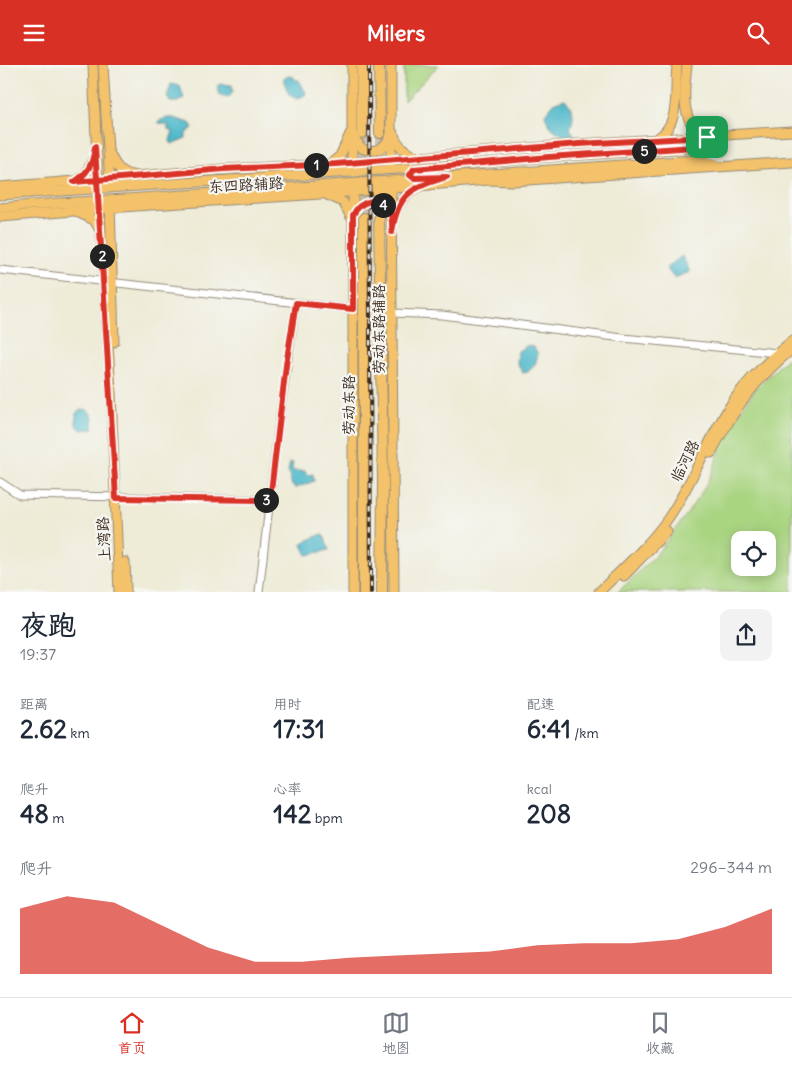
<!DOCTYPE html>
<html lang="zh">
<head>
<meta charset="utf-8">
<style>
	body { margin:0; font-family:Delius,"LXGW WenKai TC",sans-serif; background:#f2f2f3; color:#1f2937; height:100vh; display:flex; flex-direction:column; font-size:19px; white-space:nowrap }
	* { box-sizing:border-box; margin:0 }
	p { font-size:16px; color:#747a83 }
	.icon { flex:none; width:28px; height:28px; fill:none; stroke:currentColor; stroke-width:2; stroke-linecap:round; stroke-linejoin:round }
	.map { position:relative; height:527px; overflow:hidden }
	.sheet { display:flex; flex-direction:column; background:#fff; flex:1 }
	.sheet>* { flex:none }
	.buttons { position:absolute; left:731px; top:466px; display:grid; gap:10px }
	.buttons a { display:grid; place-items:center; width:45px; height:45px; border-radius:10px; background:#fff; box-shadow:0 2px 12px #0003; font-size:25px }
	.pin { position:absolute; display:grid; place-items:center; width:42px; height:42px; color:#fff; margin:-21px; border-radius:10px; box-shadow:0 2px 8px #0006 }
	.km { position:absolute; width:25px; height:25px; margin:-12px; border-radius:50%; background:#222; color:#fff; font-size:14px; line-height:25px; text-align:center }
	.round { display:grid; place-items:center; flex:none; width:52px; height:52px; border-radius:10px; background:#f2f2f3 }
	.overview { display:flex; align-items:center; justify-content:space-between; height:85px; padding:0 20px }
	h1 { font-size:28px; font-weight:800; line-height:38px }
	.figures { display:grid; grid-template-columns:repeat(3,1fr); gap:8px; height:85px; padding:5px 20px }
	.figures div { display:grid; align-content:center }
	.figures b { font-size:25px; font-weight:800 }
	.figures small { font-size:14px; font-weight:400 }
	.figures p { font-size:14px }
	.chart { height:140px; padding:10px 20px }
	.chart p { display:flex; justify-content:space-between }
	.chart svg { width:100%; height:90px; margin-top:5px; fill:#d93025; opacity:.7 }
	header { display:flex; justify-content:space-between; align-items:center; height:65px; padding:0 20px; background:#d93025; color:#fff; font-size:22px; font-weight:800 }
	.dock { display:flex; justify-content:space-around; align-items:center; height:70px; border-top:1px solid #e0e1e3; background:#fff; font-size:14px; color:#747a83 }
	.dock a { display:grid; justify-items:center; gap:2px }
	.dock .on { color:#d93025 }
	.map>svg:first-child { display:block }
	.green { fill:#a9d480; stroke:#727f4f; fill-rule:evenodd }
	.water { fill:#4cb7c9; stroke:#447074 }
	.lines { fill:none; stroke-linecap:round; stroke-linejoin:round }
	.highway-tunnel { stroke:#cac4b2; stroke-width:10; stroke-dasharray:10 5; stroke-linecap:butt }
	.minor-casing { stroke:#948a7a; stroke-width:9 }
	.major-casing { stroke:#948a7a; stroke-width:11 }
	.highway-casing { stroke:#948a7a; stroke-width:12 }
	.minor { stroke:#fff; stroke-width:7 }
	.major { stroke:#f4c26a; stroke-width:9 }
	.highway { stroke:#f4c26a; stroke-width:10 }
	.rail-casing { stroke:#3b2a1e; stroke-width:4 }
	.rail { stroke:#f6f6f2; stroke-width:2; stroke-dasharray:5.5; stroke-linecap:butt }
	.route-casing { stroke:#fff; stroke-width:10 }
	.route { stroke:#d93025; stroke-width:6 }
	.labels { text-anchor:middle; stroke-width:4.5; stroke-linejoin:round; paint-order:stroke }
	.street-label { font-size:15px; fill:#3b2a1e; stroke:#f6f6f2 }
</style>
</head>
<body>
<header><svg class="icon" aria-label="menu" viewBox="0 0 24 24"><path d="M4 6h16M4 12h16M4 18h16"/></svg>Milers<svg class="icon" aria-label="search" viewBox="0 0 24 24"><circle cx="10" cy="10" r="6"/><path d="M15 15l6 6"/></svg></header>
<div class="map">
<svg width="792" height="527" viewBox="0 0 792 527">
	<rect width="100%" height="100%" fill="#f6f6f2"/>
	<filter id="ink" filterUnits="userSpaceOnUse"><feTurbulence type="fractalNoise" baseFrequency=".02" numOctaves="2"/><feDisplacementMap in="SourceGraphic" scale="10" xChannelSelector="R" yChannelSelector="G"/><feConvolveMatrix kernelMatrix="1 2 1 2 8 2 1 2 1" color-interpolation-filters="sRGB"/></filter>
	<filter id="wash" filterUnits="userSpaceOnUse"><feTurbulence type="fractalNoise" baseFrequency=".0096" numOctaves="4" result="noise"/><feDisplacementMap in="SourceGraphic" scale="20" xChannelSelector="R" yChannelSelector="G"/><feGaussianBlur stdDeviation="1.12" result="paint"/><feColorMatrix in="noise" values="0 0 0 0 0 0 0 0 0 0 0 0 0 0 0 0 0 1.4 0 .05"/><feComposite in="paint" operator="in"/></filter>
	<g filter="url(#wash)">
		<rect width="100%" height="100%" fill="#eeebd7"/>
		<!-- green -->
		<g class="green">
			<path d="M404,0H439L404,36Z"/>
			<path d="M792,289V527H618L655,491L687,449L705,422L713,405L726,367L756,323ZM740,475H768V502H740Z"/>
		</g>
		<!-- water -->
		<g class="water">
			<path d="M289,11L294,12L295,15H299L306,28L305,30L297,34L289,30L283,14Z"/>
			<path d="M171,19L180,21L184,34L177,37H170L167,32Z"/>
			<path d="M221,19L232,20L233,27L228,33L220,31L217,21Z"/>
			<path d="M565,34C574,45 575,51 570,64L578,74L575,77C562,70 547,64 545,49L555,37Z"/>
			<path d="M166,53H174L190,58L193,63L186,68V73L171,79L170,75L173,66L168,64V60L159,58V56Z"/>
			<path d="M682,191L690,207L674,213L666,203Z"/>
			<path d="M528,280L534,282L538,289L535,300L528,307L523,308L517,298L518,286Z"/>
			<path d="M85,344C93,347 94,356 93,364L81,365L76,360V348L80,345Z"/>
			<path d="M290,398H293L292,404L294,406H305L308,410L313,409L314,416L296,423L292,421L288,406Z"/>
			<path d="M322,469L325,473L329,485L307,490L302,480L304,477Z"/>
		</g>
	</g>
	<g filter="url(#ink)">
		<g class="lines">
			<!-- highway-tunnel -->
			<g class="highway-tunnel">
				<path d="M362,68L364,153"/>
				<path d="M379,154L380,68"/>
			</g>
			<!-- minor casing -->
			<g class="minor-casing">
				<g id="minor">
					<path d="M0,205L353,244"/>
					<path d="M392,248L442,250L623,273L778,288"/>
					<path d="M0,417L20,430L270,435"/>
					<path d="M259,527L279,356L296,238"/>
				</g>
			</g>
			<!-- major casing -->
			<g class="major-casing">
				<g id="major">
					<path d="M93,0L98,120"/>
					<path d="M103,0L110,120"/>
					<path d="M352,0V102"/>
					<path d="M391,0V99"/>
					<path d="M687,0C684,25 679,60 707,72"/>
					<path d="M393,68C397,80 404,87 416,91"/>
					<path d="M353,70L361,83C374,89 385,84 390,71"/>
					<path d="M656,74C682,59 674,26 677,0"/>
					<path d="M110,89C115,100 120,108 132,110"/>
					<path d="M330,99L340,91L350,69"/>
					<path d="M77,116L85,110L94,93"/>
					<path d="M391,117L394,527"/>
					<path d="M0,122L224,104L336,99L579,79L792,66"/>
					<path d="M353,123V527"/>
					<path d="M0,130L459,100L549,92L694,83L714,74"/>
					<path d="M327,130L343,137L351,152"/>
					<path d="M110,138L114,277"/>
					<path d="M99,140L111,327L119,527"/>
					<path d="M0,143C52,137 103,136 155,132C335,118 515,109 695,95L715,100"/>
					<path d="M79,148L94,155L100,165"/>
					<path d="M353,150C362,132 384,130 391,152"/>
					<path d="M0,152L135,141L336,128L453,118L488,115L513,116L792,97"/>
					<path d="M394,152C398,138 407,127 420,121"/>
					<path d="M711,388C735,343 753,317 792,284"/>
					<path d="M125,497L126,527"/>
					<path d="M624,511L667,466"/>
					<path d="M599,527C623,503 650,480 669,452C695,414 709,370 736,332C751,311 771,293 792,276"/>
				</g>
			</g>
			<!-- highway casing -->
			<g class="highway-casing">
				<g id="highway">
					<path d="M362,0V68"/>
					<path d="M379,0L380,68"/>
					<path d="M364,153V527"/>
					<path d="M379,154L383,417L382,527"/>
				</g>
			</g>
			<!-- minor -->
			<use href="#minor" class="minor"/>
			<!-- major -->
			<use href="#major" class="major"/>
			<!-- highway -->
			<use href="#highway" class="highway"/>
			<!-- rail casing -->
			<g class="rail-casing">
				<path id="rail" d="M369,0L371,527"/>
			</g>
			<!-- rail -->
			<use href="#rail" class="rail"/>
		</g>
	</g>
	<g class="lines" filter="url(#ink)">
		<!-- route casing -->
		<g class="route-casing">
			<path id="route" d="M707,72L579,79L336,99L224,104L97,115L95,82C93,98 88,109 74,117L97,115L116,433L270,435L286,300L296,238L353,244V150C360,136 379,129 389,146C393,152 392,160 392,167C398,128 411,123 447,112L414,113L410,110L414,104L549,92L694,82L721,71L707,72"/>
		</g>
		<!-- route -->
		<use href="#route" class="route"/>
	</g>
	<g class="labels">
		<!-- street labels -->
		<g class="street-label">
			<text transform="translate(246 120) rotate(-3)" y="5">东四路辅路</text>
			<text transform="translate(379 264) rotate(-90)" y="5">劳动东路辅路</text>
			<text transform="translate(349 340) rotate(-90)" y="5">劳动东路</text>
			<text transform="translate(685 396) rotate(-63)" y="5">临河路</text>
			<text transform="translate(104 474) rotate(-93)" y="5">上湾路</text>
		</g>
	</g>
</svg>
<div class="buttons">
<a><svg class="icon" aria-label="locate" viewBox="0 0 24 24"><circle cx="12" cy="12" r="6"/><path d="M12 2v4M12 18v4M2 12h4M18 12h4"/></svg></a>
</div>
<div class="pin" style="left:707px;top:72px;background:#1e9e55"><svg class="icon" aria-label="arrive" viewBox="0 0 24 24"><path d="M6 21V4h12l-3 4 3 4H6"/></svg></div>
<b class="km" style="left:316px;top:100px">1</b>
<b class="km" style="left:102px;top:191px">2</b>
<b class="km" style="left:266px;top:435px">3</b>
<b class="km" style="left:383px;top:140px">4</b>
<b class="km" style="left:644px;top:86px">5</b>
</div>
<section class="sheet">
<div class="overview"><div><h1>夜跑</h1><p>19:37</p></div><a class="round"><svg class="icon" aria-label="share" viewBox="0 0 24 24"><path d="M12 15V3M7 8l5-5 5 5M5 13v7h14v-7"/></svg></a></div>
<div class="figures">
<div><p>距离</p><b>2.62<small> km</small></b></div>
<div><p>用时</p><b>17:31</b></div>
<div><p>配速</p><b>6:41<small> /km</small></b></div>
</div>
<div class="figures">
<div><p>爬升</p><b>48<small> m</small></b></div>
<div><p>心率</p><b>142<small> bpm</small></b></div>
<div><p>kcal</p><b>208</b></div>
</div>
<div class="chart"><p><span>爬升</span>296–344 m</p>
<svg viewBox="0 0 160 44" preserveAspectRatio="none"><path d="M0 44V12L10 6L20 9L30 20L40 31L50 38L60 38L70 36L80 35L90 34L100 33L110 30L120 29L130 29L140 27L150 21L160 12V44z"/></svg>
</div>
</section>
<nav class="dock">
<a class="on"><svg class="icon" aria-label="home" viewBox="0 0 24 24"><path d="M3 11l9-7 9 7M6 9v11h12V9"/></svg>首页</a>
<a><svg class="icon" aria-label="map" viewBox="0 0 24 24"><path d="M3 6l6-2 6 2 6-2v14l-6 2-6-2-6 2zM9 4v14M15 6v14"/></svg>地图</a>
<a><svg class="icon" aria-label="saved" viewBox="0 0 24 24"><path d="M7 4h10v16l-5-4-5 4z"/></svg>收藏</a>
</nav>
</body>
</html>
